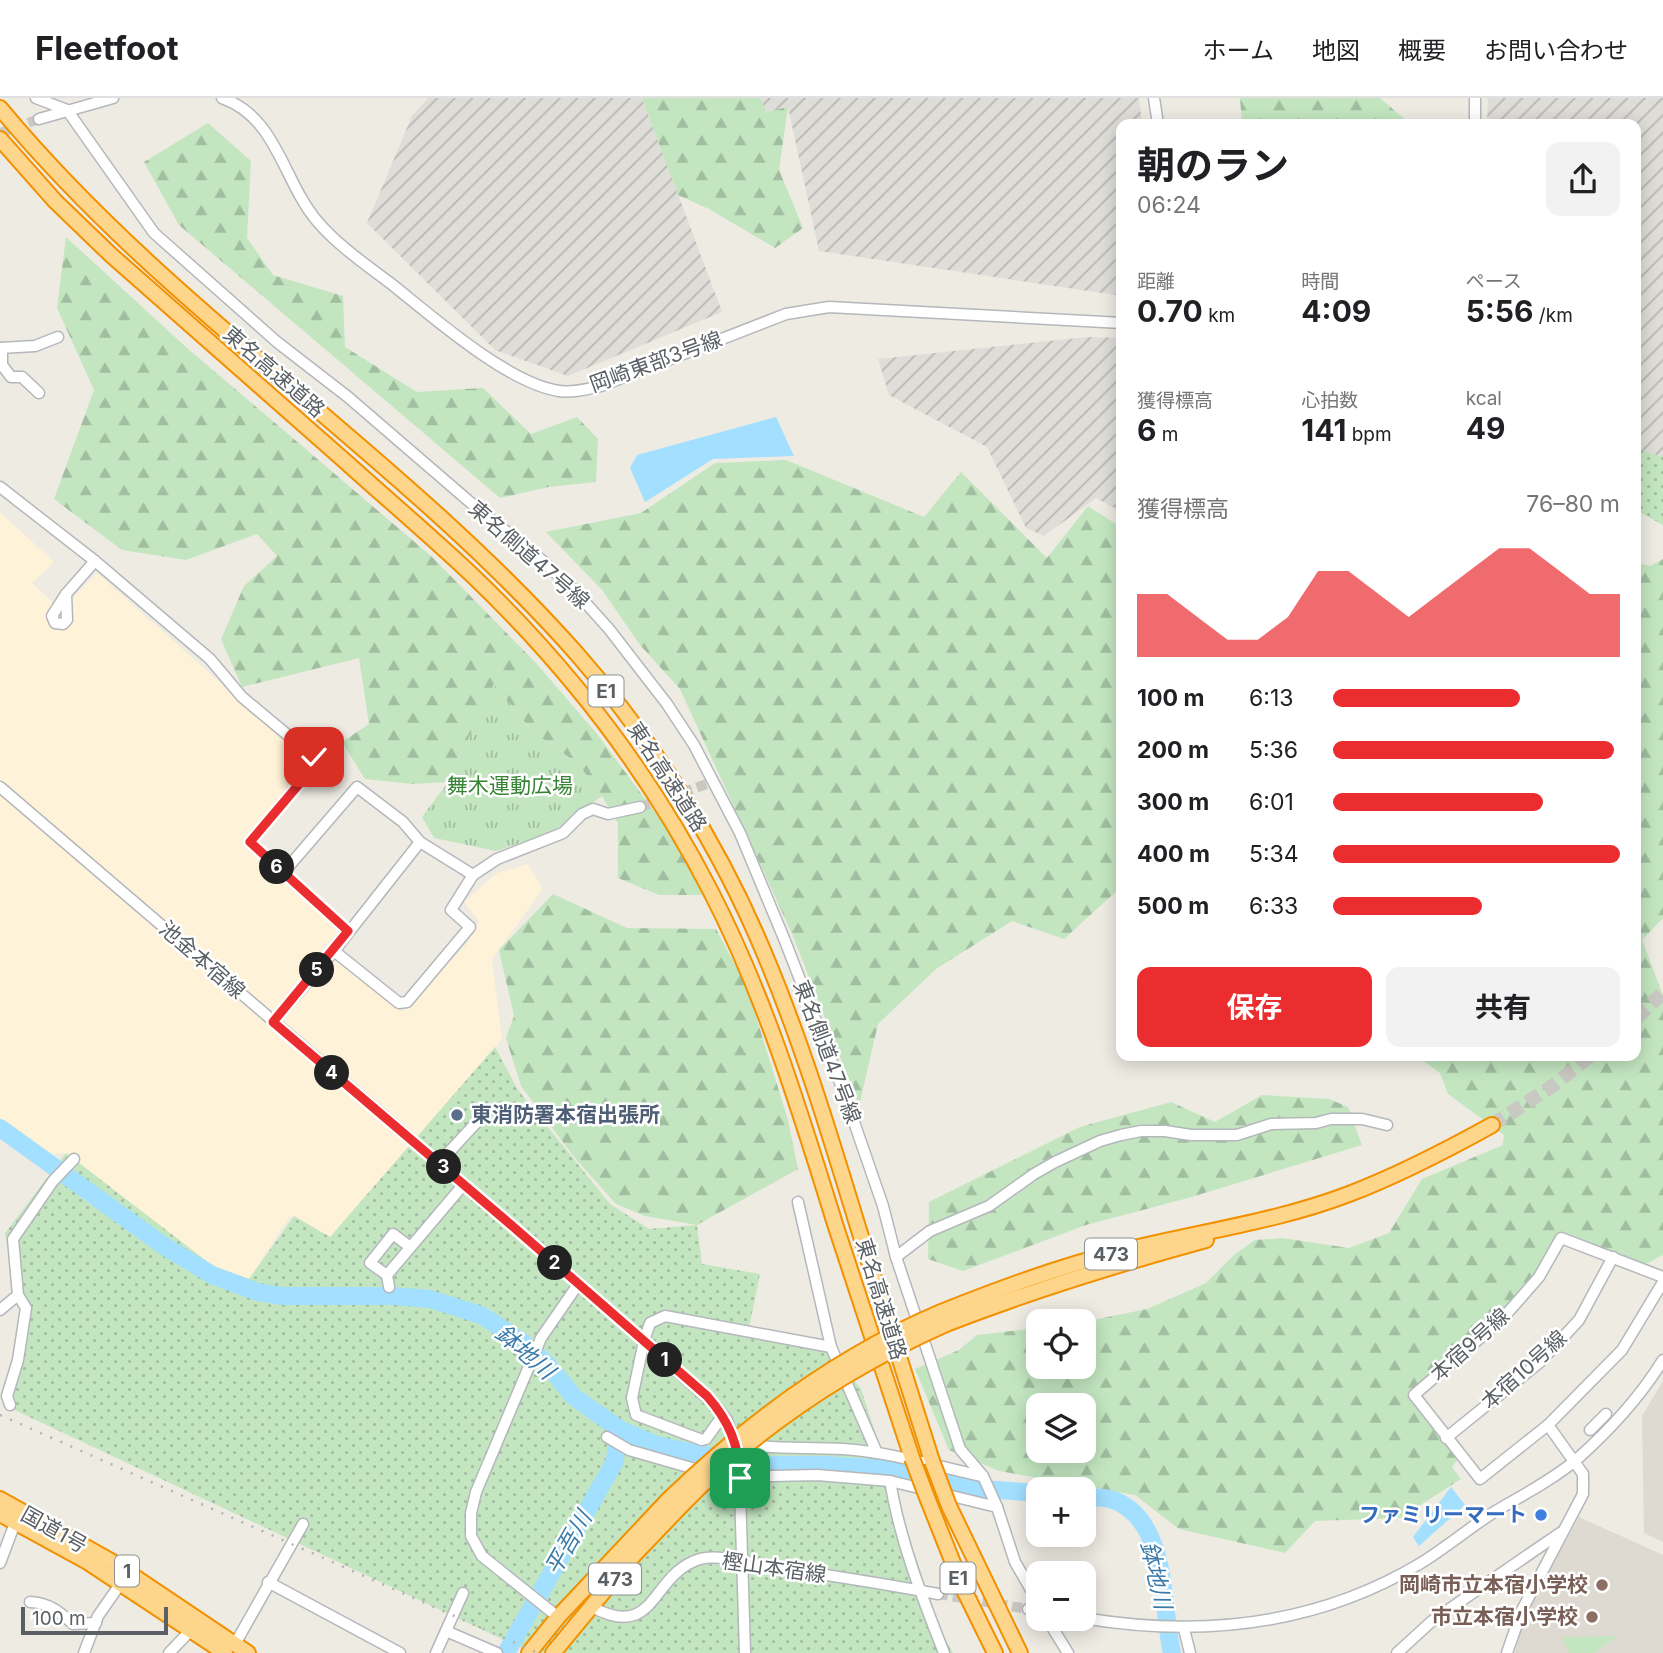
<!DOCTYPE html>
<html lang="ja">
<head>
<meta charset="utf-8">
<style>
	body { margin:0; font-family:Inter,"Noto Sans JP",sans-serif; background:#f2f2f2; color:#202124; height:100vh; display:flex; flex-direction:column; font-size:26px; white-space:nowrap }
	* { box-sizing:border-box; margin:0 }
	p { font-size:23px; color:#757577 }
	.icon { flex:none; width:38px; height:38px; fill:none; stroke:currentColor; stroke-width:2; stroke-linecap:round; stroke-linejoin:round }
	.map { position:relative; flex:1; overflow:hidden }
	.side { position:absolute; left:1116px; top:21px; width:525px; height:942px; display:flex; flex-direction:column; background:#fff; border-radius:14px; box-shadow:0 4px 18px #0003 }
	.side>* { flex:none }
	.fabs { position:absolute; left:1026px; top:1211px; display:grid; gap:14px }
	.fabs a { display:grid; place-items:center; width:70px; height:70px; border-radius:14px; background:#fff; box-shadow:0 4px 18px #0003; font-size:35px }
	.scale { position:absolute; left:21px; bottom:18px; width:147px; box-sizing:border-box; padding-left:7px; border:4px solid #5b6064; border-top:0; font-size:19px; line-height:24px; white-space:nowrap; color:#5b6064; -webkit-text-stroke:5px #fff; paint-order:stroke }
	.pin { position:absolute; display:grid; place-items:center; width:60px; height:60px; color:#fff; margin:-30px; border-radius:14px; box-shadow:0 4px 10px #0006 }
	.km { position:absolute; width:35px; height:35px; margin:-18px; border-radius:50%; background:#222; color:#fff; font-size:19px; line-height:35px; text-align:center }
	.round { display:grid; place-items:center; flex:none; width:74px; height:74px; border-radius:14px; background:#f2f2f2 }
	.overview { display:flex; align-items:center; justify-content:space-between; height:119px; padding:0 21px }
	h1 { font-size:38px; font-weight:700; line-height:52px }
	.figures { display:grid; grid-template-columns:repeat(3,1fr); gap:10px; height:119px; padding:7px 21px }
	.figures div { display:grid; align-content:center }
	.figures b { font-size:30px; font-weight:700 }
	.figures small { font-size:19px; font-weight:400 }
	.figures p { font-size:19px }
	.chart { height:196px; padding:14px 21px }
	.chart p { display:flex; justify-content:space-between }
	.chart svg { width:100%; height:126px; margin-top:7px; fill:#eb2d30; opacity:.7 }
	.cta { display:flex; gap:14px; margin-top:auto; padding:14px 21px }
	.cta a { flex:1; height:80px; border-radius:14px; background:#eb2d30; color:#fff; font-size:28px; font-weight:700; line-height:80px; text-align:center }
	.cta a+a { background:#f2f2f2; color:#202124 }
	ul { padding:0 21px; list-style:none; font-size:23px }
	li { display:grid; grid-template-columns:112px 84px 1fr; align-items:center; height:52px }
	li i { height:18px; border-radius:9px; background:#eb2d30 }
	header { display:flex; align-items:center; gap:42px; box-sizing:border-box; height:98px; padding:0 35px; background:#fff; border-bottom:2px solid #e0e0e0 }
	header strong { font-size:33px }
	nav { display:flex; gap:38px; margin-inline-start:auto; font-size:24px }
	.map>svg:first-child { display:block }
	.commercial { fill:#fef2d9 }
	.industrial { fill:url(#industrial-furrows) }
	.education { fill:#dedad1 }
	.grass { fill:url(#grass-dots) }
	.forest { fill:url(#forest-firs); fill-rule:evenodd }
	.park { fill:url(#park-tufts) }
	.garden { fill:#c3e6c0 }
	.water { fill:#a3dfff }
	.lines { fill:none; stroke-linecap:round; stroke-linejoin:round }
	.river { stroke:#a3dfff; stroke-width:18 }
	.minor-tunnel { stroke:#c9c8c3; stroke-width:10; stroke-dasharray:10 5; stroke-linecap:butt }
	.highway-tunnel { stroke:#c9c8c3; stroke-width:14; stroke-dasharray:14 7; stroke-linecap:butt }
	.minor-casing { stroke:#b4b7bb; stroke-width:13 }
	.highway-casing { stroke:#f29000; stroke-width:18 }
	.minor { stroke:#fff; stroke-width:10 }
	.highway { stroke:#fed68b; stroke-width:14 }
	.rail { stroke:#b2b3b4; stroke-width:2.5; stroke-dasharray:2 9; stroke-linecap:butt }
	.highway-bridge-casing { stroke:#f29000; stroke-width:18; stroke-linecap:butt }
	.highway-bridge { stroke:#fed68b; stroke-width:14 }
	.route-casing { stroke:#fff; stroke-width:14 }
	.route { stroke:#eb2d30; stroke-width:9 }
	.service-dot { fill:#5c6f8a; stroke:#fff; stroke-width:2.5 }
	.shop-dot { fill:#3f7fe0; stroke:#fff; stroke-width:2.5 }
	.education-dot { fill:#8d6e63; stroke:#fff; stroke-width:2.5 }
	.labels { text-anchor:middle; stroke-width:5; stroke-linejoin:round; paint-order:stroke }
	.shield { fill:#fff; stroke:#8c9092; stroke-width:2 }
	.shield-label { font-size:19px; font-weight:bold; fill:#5b6064 }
	.street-label { font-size:21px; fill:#5b6064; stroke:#fff }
	.park-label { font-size:21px; fill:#378333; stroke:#fff }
	.service-label { font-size:21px; font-weight:bold; fill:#4e5e75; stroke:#fff; text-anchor:start }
	.shop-label { font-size:21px; font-weight:bold; fill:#366cbe; stroke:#fff; text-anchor:end }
	.education-label { font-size:21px; font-weight:bold; fill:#785e54; stroke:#fff; text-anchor:end }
	.water-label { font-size:23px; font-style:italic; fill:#3c7ba9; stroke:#fff }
</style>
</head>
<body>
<header>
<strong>Fleetfoot</strong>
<nav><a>ホーム</a><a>地図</a><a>概要</a><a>お問い合わせ</a></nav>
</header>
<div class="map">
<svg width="1663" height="1555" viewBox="0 0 1663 1555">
	<defs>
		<pattern id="industrial-furrows" width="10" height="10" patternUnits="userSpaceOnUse" patternTransform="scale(1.75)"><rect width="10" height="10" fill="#dfddd8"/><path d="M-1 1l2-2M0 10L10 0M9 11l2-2" fill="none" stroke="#b8b7b3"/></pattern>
		<pattern id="grass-dots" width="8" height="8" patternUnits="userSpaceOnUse" patternTransform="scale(1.75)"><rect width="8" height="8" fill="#c3e6c0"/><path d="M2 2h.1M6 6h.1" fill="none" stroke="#a1bea0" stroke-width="1.8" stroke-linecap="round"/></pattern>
		<pattern id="forest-firs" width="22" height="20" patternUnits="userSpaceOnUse" patternTransform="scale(1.75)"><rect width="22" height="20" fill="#c3e6c0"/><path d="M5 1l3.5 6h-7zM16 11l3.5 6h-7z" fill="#a1bea0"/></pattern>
		<pattern id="park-tufts" width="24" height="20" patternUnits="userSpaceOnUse" patternTransform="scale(1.75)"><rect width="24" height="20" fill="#c3e6c0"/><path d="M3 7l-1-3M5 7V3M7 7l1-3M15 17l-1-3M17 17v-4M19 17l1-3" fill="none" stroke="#a1bea0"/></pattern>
	</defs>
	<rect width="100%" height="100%" fill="#eeebe3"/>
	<!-- commercial -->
	<path class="commercial" d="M0,414L54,464L32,485L61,512L97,475L314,668L249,747L341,831L322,851L401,913L465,848L479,823L464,804L497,775L528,766L543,791L492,861L502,941L330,1139L290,1118L249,1181L213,1168L66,1055L48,1057L0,1023Z"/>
	<!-- industrial -->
	<g class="industrial">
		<path d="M428,0H642L722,214L568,278L495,252L367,125L412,18Z"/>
		<path d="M760,0H1139L1142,26H1122V198L819,153L788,9L765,14Z"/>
		<path d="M1488,0H1663V359L1636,351V26H1487Z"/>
		<path d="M1087,239L1122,240V414L1096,400L1044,438L1026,430L987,349L889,297L878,261Z"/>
	</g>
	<!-- education -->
	<g class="education">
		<path d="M1663,1283V1444L1644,1435L1642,1318Z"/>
		<path d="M1579,1419L1663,1457V1555H1515L1525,1517Z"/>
	</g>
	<!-- grass -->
	<g class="grass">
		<path d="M1636,351L1663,359V427L1636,412Z"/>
		<path d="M495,949L518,992L610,1106L649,1131L697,1127L702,1166L760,1176L749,1230L824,1243L861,1291L938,1527L953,1555H532L6,1308L19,1251L20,1215L5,1135L66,1055L213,1168L249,1181L294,1118L330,1139Z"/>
	</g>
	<!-- forest -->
	<g class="forest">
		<path d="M642,0H760L766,14L788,9L779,72L803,130L775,150L709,111L678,97Z"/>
		<path d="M1240,0H1380L1410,26H1242Z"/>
		<path d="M208,25L251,63L247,140L273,177L343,198L345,249L417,294L483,290L531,336L577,319L598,341L596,384L549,389L500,400L179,127L144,64Z"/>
		<path d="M66,139L187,250L431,458L536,565L597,636L668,732L706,797H659L618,780V725L602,698L578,666L532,633L494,586L448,684L412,686L365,681L342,644L369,626L359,560L242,589L221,541L244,488L277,458L257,436L186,462L122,452L54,401L94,292L57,210Z"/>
		<path d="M786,362L924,419L961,374L1047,460L1088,408L1122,430V791L1120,790L1064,841L1012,823L936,871L878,926L859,1008L793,838L680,591L640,547L603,493L546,434L641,415L715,365Z"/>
		<path d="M1663,461V820L1642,842L1663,897V1157L1644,1167L1560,1137L1536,1176L1500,1218L1410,1296L1459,1360L1452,1369L1461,1381L1400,1420L1315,1423L1285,1455L1179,1431L1135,1397L999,1373L949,1352L915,1271L959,1252L977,1237L1038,1230V1269H1083V1224L1147,1211L1206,1185L1235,1156L1255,1142L1282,1140L1349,1150L1389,1135L1422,1081L1503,1047L1504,1037L1448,996L1440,975L1415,957H1636V465L1650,468ZM1038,1307H1083V1353H1038Z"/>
		<path d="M553,796L627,830L716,831L747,889L788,1022L798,1071L697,1127L645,1118L616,1106L574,1059L521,988L506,940L514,918L499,852Z"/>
		<path d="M1262,997L1329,1001L1348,1009L1362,1047L1188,1100L1086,1127L963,1173L928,1161L929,1104L1080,1029L1171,1004L1215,1024Z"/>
	</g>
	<!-- park -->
	<path class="park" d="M494,586L532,633L578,666L602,698L553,734L496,753L434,740L422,719L448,684Z"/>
	<!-- garden -->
	<path class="garden" d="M1617,1538L1594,1555H1569L1562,1539Z"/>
	<!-- water -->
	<g class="water">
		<path d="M776,319L794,358L713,361L645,404L630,370L637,357Z"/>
		<path d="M1451,1389L1465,1407L1419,1448L1413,1439Z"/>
	</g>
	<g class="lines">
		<!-- river -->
		<g class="river">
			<path d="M0,1030L164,1148L212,1177L258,1194L281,1198H393L430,1201L481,1217L521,1243L547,1266L574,1299L601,1318L621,1332L657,1347L751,1367H824L886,1371L930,1376L969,1390L1038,1395"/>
			<path d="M1083,1399C1093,1399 1107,1399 1116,1403C1169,1426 1161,1508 1172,1555"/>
			<path d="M506,1555L614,1365L621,1332"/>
		</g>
		<!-- minor-tunnel -->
		<g class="minor-tunnel">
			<path d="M0,35L39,21"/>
			<path d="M640,709L713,684"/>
			<path d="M938,1496L1028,1511"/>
		</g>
		<!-- highway-tunnel -->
		<g class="highway-tunnel">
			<path d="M1636,920L1663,895"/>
			<path d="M1492,1027L1554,987L1591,957"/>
		</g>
		<!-- minor casing -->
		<g class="minor-casing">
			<g id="minor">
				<path d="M36,0L67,12L154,135L277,244L348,299L471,405L544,464L574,492L609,531L667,606L694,647L740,735L785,843L844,995L883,1108L896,1159L960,1351L983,1378L997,1409L1015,1464L1038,1504"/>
				<path d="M222,0C277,19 283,83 317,123C338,148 368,168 394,188C435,221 508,285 559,293C573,295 588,291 601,288L786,216L829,209L1122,225"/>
				<path d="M1154,0L1158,26"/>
				<path d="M39,21L113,0"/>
				<path d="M1475,26V0"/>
				<path d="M0,250L35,248L58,239"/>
				<path d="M2,250V267L11,279H22L39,295"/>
				<path d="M0,389L95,463L210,561L242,599L314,659L317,665L250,744L348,833"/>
				<path d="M66,496L67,522L63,526L55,525L52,518Z"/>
				<path d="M66,496L95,463"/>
				<path d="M0,689L557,1166L715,1307L727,1322L739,1359L745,1555"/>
				<path d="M283,775L357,689L403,724L420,744L473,777"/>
				<path d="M334,853L399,905L407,904L470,829L451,812L473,777L497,761L563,735L582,716L593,711L608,716L640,709"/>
				<path d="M273,924L334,853L420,744"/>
				<path d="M439,1065L487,1013"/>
				<path d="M798,1104L831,1249L877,1355"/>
				<path d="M896,1159L930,1133L989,1108L1034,1076L1055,1064L1100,1043L1121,1037L1141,1033H1165L1191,1037H1237L1271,1026L1316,1025L1331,1021H1362L1387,1027"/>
				<path d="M387,1177L370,1165L393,1136L410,1149"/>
				<path d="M1663,1179L1561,1140L1539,1179L1503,1220L1414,1297L1480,1381L1548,1327L1622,1252L1663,1184"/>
				<path d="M389,1189L387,1177L464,1086"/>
				<path d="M0,1212L18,1197"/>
				<path d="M10,1307L7,1298L18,1262L26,1210L18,1197L13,1141L53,1083L74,1061"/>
				<path d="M723,1317L706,1341L702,1342L636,1317L632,1300L644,1243L650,1225L665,1218L831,1249"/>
				<path d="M1590,1332L1606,1316"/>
				<path d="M607,1339L629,1352L723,1379L817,1377L890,1383L997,1409"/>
				<path d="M1446,1340L1540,1264L1579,1222L1613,1159"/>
				<path d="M745,1347C778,1351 810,1349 843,1351C890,1354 936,1368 982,1378"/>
				<path d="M890,1383C900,1443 922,1499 944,1555"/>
				<path d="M0,1465L15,1425"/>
				<path d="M268,1484L400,1555"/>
				<path d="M30,1504C49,1505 60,1514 73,1526L96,1525"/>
				<path d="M592,1509C657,1544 650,1476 700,1461C717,1456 751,1465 769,1468C825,1477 882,1485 938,1496"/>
				<path d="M1028,1511L1038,1512"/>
				<path d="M558,1519L482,1458L471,1438V1415L476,1394L541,1240L579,1185"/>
				<path d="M1083,1520C1202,1540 1316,1528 1421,1465C1445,1450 1467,1432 1491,1416C1519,1399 1551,1383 1576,1362C1609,1333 1640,1299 1663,1262"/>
				<path d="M1047,1521L1068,1555"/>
				<path d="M1184,1531L1190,1555"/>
				<path d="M446,1533L497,1555"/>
				<path d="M235,1546L303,1426"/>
				<path d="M84,1555L98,1518L121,1485"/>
				<path d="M169,1555L191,1532"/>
				<path d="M436,1555L463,1495"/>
				<path d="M1397,1555L1432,1523L1560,1435"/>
				<path d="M1507,1555L1522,1512L1583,1396V1376L1548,1327"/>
			</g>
		</g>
		<!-- highway casing -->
		<g class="highway-casing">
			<g id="highway">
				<path d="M0,10C170,215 401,357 577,556C654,644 720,748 765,857C802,945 830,1037 858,1129C882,1207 907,1285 932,1363"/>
				<path d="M0,41L55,103L111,157C190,226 268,295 346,364C388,402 432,439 473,478C568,569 650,675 710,792C765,898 800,1013 835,1126C860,1204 886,1282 912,1360"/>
				<path d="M941,1214C999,1191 1060,1168 1122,1153C1197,1134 1276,1124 1349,1096C1399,1077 1445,1053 1492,1027"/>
				<path d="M946,1226C1031,1193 1118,1166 1206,1142"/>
				<path d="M0,1401L111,1463L248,1555"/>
				<path d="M928,1402L963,1490L995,1555"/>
				<path d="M949,1408L1020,1555"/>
				<path d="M0,1416L86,1463L225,1555"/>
				<path d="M529,1555L558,1519L669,1401"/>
				<path d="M553,1555L634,1457L680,1409"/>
			</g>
		</g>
		<!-- minor -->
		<use href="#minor" class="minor"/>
		<!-- highway -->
		<use href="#highway" class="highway"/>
		<!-- rail -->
		<path class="rail" d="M0,1317L538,1555"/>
		<!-- highway-bridge casing -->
		<g class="highway-bridge-casing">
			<g id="highway-bridge">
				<path d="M912,1360L928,1402"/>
				<path d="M932,1363L949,1408"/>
				<path d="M669,1401C749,1324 838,1258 941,1214"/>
				<path d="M680,1409C755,1331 847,1270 946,1226"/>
			</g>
		</g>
		<!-- highway-bridge -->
		<use href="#highway-bridge" class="highway-bridge"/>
	</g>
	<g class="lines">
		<!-- route casing -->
		<g class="route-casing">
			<path id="route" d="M314,659L317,665L250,744L348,833L273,924L510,1126L707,1298C729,1323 739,1347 740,1380"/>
		</g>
		<!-- route -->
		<use href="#route" class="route"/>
	</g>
	<!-- markers -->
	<circle class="service-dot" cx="457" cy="1017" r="7"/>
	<circle class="shop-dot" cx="1541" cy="1417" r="7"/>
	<g class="education-dot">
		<circle cx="1602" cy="1487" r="7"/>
		<circle cx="1592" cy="1519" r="7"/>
	</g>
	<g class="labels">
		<!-- shield labels -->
		<g class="shield">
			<rect x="588.5" y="577.5" width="35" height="31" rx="5"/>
			<rect x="1085" y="1140.5" width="52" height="31" rx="5"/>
			<rect x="115" y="1457.5" width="24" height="31" rx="5"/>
			<rect x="940.5" y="1464.5" width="35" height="31" rx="5"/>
			<rect x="589" y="1465.5" width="52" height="31" rx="5"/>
		</g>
		<g class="shield-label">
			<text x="606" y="600">E1</text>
			<text x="1111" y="1163">473</text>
			<text x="127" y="1480">1</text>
			<text x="958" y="1487">E1</text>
			<text x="615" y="1488">473</text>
		</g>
		<!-- street labels -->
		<g class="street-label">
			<text transform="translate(656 264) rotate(-20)" y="7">岡崎東部3号線</text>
			<text transform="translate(274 274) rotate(41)" y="7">東名高速道路</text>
			<text transform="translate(529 457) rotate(41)" y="7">東名側道47号線</text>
			<text transform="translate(667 679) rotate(57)" y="7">東名高速道路</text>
			<text transform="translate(202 862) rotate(41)" y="7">池金本宿線</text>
			<text transform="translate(827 954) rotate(69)" y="7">東名側道47号線</text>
			<text transform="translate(881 1201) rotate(73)" y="7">東名高速道路</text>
			<text transform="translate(1470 1247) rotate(-42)" y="7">本宿9号線</text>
			<text transform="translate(1524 1272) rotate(-42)" y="7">本宿10号線</text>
			<text transform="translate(54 1432) rotate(29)" y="7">国道1号</text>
			<text transform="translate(774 1470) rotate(8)" y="7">樫山本宿線</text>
		</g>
		<!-- park labels -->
		<g class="park-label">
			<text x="510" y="695">舞木運動広場</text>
		</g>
		<!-- service labels -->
		<g class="service-label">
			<text x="471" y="1024">東消防署本宿出張所</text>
		</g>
		<!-- shop labels -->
		<g class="shop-label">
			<text x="1527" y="1424">ファミリーマート</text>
		</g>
		<!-- education labels -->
		<g class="education-label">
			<text x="1588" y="1494">岡崎市立本宿小学校</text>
			<text x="1578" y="1526">市立本宿小学校</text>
		</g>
		<!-- water labels -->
		<g class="water-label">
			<text transform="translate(525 1254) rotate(41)" y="8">鉢地川</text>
			<text transform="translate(568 1445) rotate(-60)" y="8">平吾川</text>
			<text transform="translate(1156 1477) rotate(77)" y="8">鉢地川</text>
		</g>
	</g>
</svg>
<div class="fabs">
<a><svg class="icon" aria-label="locate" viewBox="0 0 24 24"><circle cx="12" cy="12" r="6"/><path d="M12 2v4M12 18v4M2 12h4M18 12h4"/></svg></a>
<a><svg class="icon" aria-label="layers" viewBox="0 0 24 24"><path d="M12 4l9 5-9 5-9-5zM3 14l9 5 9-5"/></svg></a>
<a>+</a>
<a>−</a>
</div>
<div class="scale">100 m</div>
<div class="pin" style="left:740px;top:1380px;background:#1e9e55"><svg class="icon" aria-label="arrive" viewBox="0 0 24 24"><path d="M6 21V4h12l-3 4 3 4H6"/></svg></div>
<div class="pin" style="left:314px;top:659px;background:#d93025"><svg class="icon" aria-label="check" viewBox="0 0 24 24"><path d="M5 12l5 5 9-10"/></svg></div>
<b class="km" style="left:665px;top:1262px">1</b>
<b class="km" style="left:555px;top:1165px">2</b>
<b class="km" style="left:444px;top:1069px">3</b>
<b class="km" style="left:332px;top:975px">4</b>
<b class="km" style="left:317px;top:872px">5</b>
<b class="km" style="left:277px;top:769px">6</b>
<section class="side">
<div class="overview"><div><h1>朝のラン</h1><p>06:24</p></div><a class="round"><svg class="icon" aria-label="share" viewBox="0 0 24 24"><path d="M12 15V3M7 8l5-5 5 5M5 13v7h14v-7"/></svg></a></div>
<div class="figures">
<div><p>距離</p><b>0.70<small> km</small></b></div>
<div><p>時間</p><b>4:09</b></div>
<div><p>ペース</p><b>5:56<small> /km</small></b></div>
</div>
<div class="figures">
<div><p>獲得標高</p><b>6<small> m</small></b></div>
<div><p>心拍数</p><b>141<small> bpm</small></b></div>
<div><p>kcal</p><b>49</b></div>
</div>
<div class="chart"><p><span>獲得標高</span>76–80 m</p>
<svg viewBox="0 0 160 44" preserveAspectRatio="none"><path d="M0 44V22L10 22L20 30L30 38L40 38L50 30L60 14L70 14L80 22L90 30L100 22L110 14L120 6L130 6L140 14L150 22L160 22V44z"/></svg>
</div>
<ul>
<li><b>100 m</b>6:13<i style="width:65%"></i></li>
<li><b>200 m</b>5:36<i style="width:98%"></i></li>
<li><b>300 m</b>6:01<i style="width:73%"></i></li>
<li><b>400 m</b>5:34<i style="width:100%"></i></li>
<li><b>500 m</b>6:33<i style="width:52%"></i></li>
</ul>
<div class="cta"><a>保存</a><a>共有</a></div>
</section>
</div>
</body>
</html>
